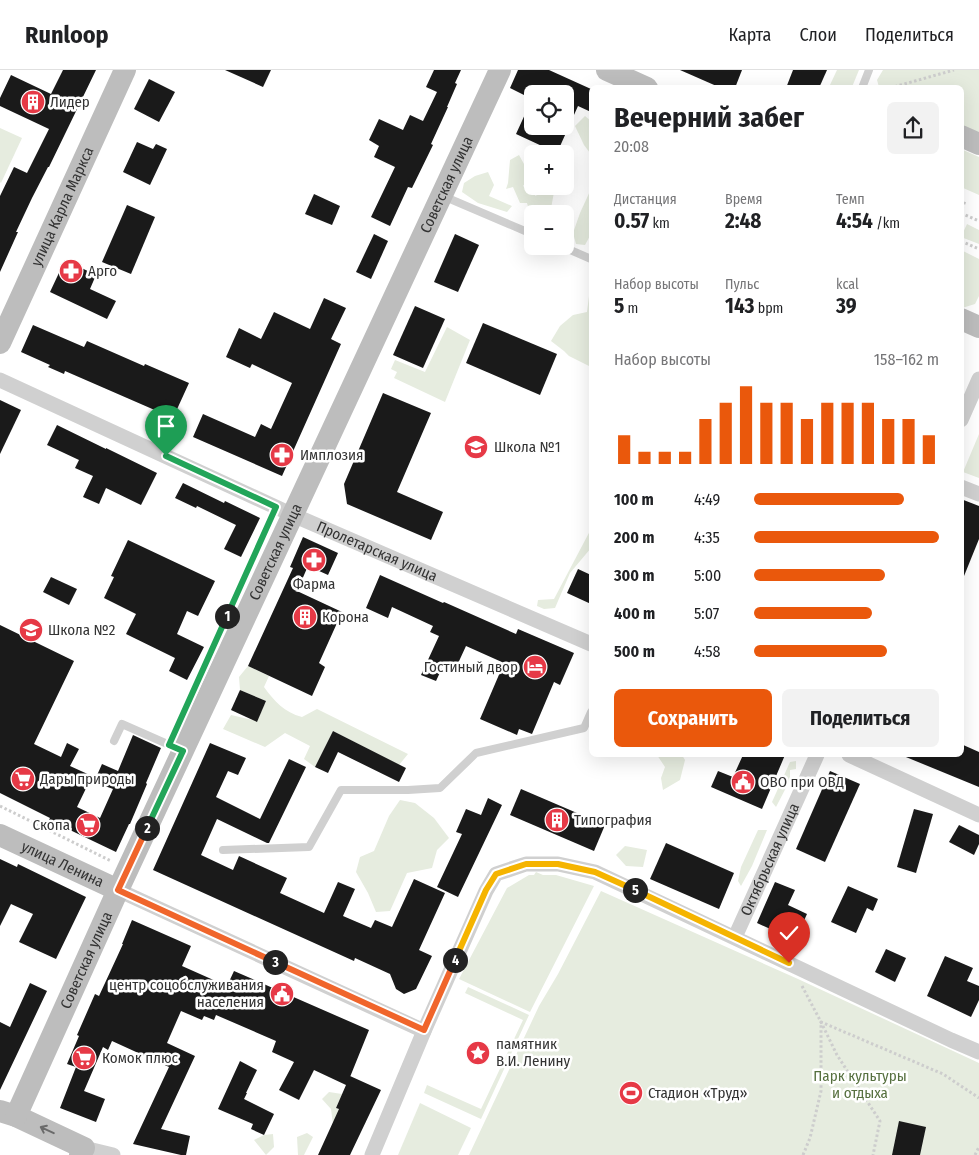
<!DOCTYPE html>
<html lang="ru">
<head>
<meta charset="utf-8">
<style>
	body { margin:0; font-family:"Fira Sans Condensed",sans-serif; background:#f2f2f2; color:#202124; height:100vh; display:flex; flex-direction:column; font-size:19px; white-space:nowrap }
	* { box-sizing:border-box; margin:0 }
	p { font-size:16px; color:#757577 }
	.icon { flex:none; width:28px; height:28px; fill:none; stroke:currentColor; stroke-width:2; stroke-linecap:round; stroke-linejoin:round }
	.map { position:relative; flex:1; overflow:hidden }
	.panel { position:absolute; left:589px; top:15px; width:375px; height:672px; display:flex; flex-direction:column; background:#fff; border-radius:8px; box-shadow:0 5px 20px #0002 }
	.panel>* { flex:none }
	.fabs { position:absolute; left:524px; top:15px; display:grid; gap:10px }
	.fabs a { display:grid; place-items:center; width:50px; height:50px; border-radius:8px; background:#fff; box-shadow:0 5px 20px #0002; font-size:25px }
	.pin { position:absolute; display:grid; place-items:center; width:42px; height:42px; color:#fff; margin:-51px -21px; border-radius:50% 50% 50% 0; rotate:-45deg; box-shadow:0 0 5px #0007 }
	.pin .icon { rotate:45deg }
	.km { position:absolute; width:25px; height:25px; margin:-12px; border-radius:50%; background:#222; color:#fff; font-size:14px; line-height:25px; text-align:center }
	.round { display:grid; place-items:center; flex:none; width:52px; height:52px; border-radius:8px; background:#f2f2f2 }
	.summary { display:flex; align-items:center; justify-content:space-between; height:85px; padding:0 25px }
	h1 { font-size:28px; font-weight:700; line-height:38px }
	.stats { display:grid; grid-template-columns:repeat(3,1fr); gap:8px; height:85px; padding:5px 25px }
	.stats div { display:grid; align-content:center }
	.stats b { font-size:21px; font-weight:700 }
	.stats small { font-size:14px; font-weight:400 }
	.stats p { font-size:14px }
	.chart { height:140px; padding:10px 25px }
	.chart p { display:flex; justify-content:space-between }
	.chart svg { width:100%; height:90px; margin-top:5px; stroke:#ea580c; stroke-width:6 }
	.primary-button { display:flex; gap:10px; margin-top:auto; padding:10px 25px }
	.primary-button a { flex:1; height:58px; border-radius:8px; background:#ea580c; color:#fff; font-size:20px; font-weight:700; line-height:58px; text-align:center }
	.primary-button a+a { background:#f2f2f2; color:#202124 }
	ul { padding:0 25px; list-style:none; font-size:16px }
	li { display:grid; grid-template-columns:80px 60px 1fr; align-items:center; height:38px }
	li i { height:12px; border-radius:6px; background:#ea580c }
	header { display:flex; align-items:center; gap:30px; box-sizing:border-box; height:70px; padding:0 25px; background:#fff; border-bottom:1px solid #e0e0e0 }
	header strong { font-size:24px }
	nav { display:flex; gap:28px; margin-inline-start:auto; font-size:18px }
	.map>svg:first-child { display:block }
	.green { fill:#e6ecdf }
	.building { fill:#1a1a1a }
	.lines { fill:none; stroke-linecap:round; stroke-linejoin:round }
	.path { stroke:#cdcdcd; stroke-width:3; stroke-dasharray:2.5 2.5; stroke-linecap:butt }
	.lane { stroke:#d0d0d0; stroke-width:8 }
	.street { stroke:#d0d0d0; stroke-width:15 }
	.secondary { stroke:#bdbdbd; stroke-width:22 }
	.oneway { stroke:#6a6a6a }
	.split-1-casing { stroke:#fff; stroke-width:10 }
	.split-2-casing { stroke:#fff; stroke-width:10 }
	.split-3-casing { stroke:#fff; stroke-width:10 }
	.split-4-casing { stroke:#fff; stroke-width:10 }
	.split-5-casing { stroke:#fff; stroke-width:10 }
	.split-6-casing { stroke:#fff; stroke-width:10 }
	.split-1 { stroke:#22a559; stroke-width:6 }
	.split-2 { stroke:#22a559; stroke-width:6 }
	.split-3 { stroke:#f0652b; stroke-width:6 }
	.split-4 { stroke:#f0652b; stroke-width:6 }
	.split-5 { stroke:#f5b400; stroke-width:6 }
	.split-6 { stroke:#f5b400; stroke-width:6 }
	.labels { text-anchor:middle; stroke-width:5; stroke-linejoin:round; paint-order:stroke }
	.poi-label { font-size:15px; fill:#333; stroke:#fff; text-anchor:start }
	.street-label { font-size:15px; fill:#333; stroke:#fff }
	.park-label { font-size:15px; fill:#56703f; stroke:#fff }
</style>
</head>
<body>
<header>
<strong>Runloop</strong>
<nav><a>Карта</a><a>Слои</a><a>Поделиться</a></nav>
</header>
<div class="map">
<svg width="979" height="1085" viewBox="0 0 979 1085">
	<rect width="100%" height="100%" fill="#fff"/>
	<!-- green -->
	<g class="green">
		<path d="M837,0H859L852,17H829Z"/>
		<path d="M883,0H979V67L961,59V18L879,17L877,10Z"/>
		<path d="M585,46L591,51V83H590L584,75L575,56Z"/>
		<path d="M0,58L22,68L1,113L0,112Z"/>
		<path d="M961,79L979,87V125L961,117Z"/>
		<path d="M519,85L524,94L532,93V113L527,111L523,116L536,126L542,116H563L561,124L554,122L550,144H532V152L527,133H520L513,117L506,119L508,113L510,90Z"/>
		<path d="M488,102L494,115L489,126L512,136L507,142L478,133L462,122L464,113L475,106Z"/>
		<path d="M591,119V164L585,175L576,174L573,163L580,143Z"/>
		<path d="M967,154L979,160V174L961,167Z"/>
		<path d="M961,180L979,189V226L975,234L962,238Z"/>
		<path d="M591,224V297L569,286L564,281L551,271L560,256L573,245L587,242L589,226Z"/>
		<path d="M447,257L470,270L445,332L394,308L397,302L391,299L395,290L425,302Z"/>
		<path d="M979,364V408L963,402Z"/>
		<path d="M591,459V478L570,503L555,538L544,539L537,536L538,530L554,529Z"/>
		<path d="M248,596L269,606L264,617C275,632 284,642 302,647L317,639L408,684L399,695L333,661L315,697L304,689L310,676L285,663L265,677L223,659L231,645L257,651L266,631L240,620L239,607Z"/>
		<path d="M657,685H682L685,690L680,710L663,720L661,708L665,697Z"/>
		<path d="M796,691V699L790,700V710L776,737L772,732L790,692Z"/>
		<path d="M400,730L415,733L434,748L449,768L437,780L432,798L407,803L390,841L376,842L368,823L356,802L360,787L374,781L389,746Z"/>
		<path d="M758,760H767L752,796L741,816L738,811L741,797Z"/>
		<path d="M625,776L647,780L643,797L626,796L616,785Z"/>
		<path d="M536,802L543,805H556L594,816L530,942L459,909L507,818L529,805H534Z"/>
		<path d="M601,821L798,909L979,993V1085H469L539,936L558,904Z"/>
		<path d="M468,917L529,945L481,1049L424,1023L427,1015L481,1039L523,950L465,923Z"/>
		<path d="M329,1022L342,1024L336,1038L366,1052L358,1065L333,1054L331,1039L322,1029Z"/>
		<path d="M420,1033L471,1058L458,1085H398Z"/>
		<path d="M307,1063L313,1067L304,1085H298L297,1067Z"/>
		<path d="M273,1064L274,1077L266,1085L254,1070L264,1065Z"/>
	</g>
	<!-- building -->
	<g class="building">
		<path d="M63,0H96L49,97H48L32,128L16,162H18L0,202V126L14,97L27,103L49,59L0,36V28L11,5L51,24Z"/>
		<path d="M225,0H271L263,17Z"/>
		<path d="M434,0H461L455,13L457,14L447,37H448L431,74L433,75L412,118L408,117L390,156L371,147L395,97L374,87L379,76L369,70L379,49L403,60L410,45L423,51L437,22L426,17Z"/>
		<path d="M518,0H549L591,19V42L578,36L557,83L516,64L532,29V56H565V24H532V29L510,18Z"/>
		<path d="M680,0H742L735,18H721Z"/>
		<path d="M793,0H827L819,18H786Z"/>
		<path d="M149,9L175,22L159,52L134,39Z"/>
		<path d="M137,72L153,79L156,74L167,79L150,115L123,102Z"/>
		<path d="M314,124L340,136L332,155L305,144Z"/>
		<path d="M127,135L155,147L131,204L102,192Z"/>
		<path d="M374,164L388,171L371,209L356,202Z"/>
		<path d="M455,164L479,175L458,222L434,212Z"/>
		<path d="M65,190L96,205L90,219L116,231L107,249L50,222Z"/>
		<path d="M324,228L346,238L331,269L341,274L282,406L193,367L203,344L255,367L261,354L271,359L292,313L252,294L250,298L226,287L239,258L261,269L274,242L310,259Z"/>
		<path d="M415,236L445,249L423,298L393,285Z"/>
		<path d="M483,253L557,284L540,325L466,293Z"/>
		<path d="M33,255L84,277L87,271L144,296L145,294L189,313L173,348L65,301L64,304L48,297L50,295L21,282Z"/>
		<path d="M383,323L431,343L397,422L443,442L431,470L347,434L344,414Z"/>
		<path d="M0,330L21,340L0,384Z"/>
		<path d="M57,355L106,379V378L157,403L141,435L106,418L99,434L83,427L93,406L75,398L79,390L47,375Z"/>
		<path d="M183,413L224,433L225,431L260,448L241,487L224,479L236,455L197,436L196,438L175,428Z"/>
		<path d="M961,429L979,436V469L962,511Z"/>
		<path d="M303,467L338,483L328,505L308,496L297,521L342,542L319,593L325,597L312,626L248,596L293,498L290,497Z"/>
		<path d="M128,470L215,511L198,546L187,541L177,564L204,577L187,610L169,601L175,588L126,564L136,544L104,528L114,507L111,506Z"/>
		<path d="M578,499L591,505V534L567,523Z"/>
		<path d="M380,505L443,533L444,532L516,564L518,559L574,583L560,615L554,612L532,664L519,659L517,665L480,649L504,593L466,576L454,602L443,596L436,611L421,605L439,566L430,562L433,556L392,537L388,548L366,538Z"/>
		<path d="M51,507L77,519L69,535L43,522Z"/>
		<path d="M0,555L74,591L34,674L61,687L67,673L79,679L70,696L92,706L77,737L100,748L113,719L94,712L102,694L118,701L133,665L161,678L146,713L147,714L130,754H129L116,782L49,750L50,748L0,723Z"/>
		<path d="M240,620L266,631L257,652L231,640Z"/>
		<path d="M333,661L406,698L399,712L338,682L328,703L315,697Z"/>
		<path d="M210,673L246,688L238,705L228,701L216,727L260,749L289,689L306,697L269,773H267L217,749L201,785L233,800L239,786L287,808L280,823L324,843L338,812L355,819L343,846L371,858L375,850L392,857L414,809L445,823L419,880L432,886L416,919L404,924L396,919L390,904L355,888L354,891L153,800Z"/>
		<path d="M961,674L979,682V717L901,685H961Z"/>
		<path d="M743,685H785L762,739L711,717L718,701L733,707Z"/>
		<path d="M830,701L860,714L825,792L796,779Z"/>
		<path d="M521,719L605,755L594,781L510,745Z"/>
		<path d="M488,728L502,735L458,827L437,817L462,764L456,762L466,739L481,745Z"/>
		<path d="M914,739L933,744L916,803L897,797Z"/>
		<path d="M959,755L979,765V774L974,785L949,772Z"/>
		<path d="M666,773L734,803L719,839L650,809Z"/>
		<path d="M0,789L17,797L18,794L86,827L56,889L19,872L33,844L11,834L0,856Z"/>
		<path d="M775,812L795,820L788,835L807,844L795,870L757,853Z"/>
		<path d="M848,816L878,829L873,841L867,838L856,863L831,852Z"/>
		<path d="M132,850L191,876L182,896L227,916L234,901L369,960L348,1012L350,1006L381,1020L350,1085H318L339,1039L336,1038L346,1015L314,1000L299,1030L279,1020L294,992L272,982L276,971L216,945L214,950L204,946L202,950L181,941L167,973L195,986L161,1059L190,1066L186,1085H181L133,1074L169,997L112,971L108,980L103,977L84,1021L105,1029L96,1052L60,1038L76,997L67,994L79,966L77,965L95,924L99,926L123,874H122Z"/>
		<path d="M886,879L906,888L895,912L875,902Z"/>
		<path d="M945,886L973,898L967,911L979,916V930L971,947L927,926Z"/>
		<path d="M30,913L47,921L0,1020V952L10,957Z"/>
		<path d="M240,991L257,1000L246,1023H247L244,1029L274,1044L264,1065L251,1059L253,1054L218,1039Z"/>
		<path d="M899,1051L926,1057L920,1085H892Z"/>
	</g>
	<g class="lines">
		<!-- path -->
		<g class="path">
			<path d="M890,18L954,0"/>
			<path d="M961,130L965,131L961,141"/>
			<path d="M961,143L979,151"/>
			<path d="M961,171L979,179"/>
			<path d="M0,736L111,791"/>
			<path d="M802,916L821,952L837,985L880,1051L873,1085"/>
			<path d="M803,1085L810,1068L821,1021V952L943,1004L979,1028"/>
			<path d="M975,1085L979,1077"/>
		</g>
		<!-- lane -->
		<g class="lane">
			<path d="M862,18L869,0"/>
			<path d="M443,126L532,164"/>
			<path d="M561,176L591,189"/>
			<path d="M114,671L122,654L181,680"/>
			<path d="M223,780L309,777L341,720H408L440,718L476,683L584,658L591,642"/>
		</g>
		<!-- street -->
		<g class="street">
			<path id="s1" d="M0,310L293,445L591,574"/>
			<path d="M961,350L979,309"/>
			<path d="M961,417L979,424"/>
			<path d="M849,685L979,745"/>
			<path d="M118,820L424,961"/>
			<path id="s2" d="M735,867L817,685"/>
			<path d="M84,1078L113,1085"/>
			<path d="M372,1085L424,961L486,821L496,804L526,794H558L595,802L951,970L979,982"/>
		</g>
		<!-- secondary -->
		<g class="secondary">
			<path d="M607,0L647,18"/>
			<path d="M961,66L979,74"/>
			<path d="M961,249L979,257"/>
			<path id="s3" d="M0,273L125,0"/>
			<path id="s4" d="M0,765L118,820"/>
			<path d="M0,1041L16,1046L84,1078L80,1085"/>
			<path id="s5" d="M16,1046L118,820L500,0"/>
		</g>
	</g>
	<!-- one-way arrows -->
	<defs><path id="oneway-shaft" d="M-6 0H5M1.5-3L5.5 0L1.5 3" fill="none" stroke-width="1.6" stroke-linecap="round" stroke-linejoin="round" transform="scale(1.25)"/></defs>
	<use class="oneway" href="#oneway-shaft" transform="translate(47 1060) rotate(-155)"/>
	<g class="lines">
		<!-- split-1 casing -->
		<g class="split-1-casing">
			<path id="split-1" d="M166,386L276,437L227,546"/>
		</g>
		<!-- split-2 casing -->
		<g class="split-2-casing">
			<path id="split-2" d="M147,758L183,681L169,675L227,546"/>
		</g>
		<!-- split-3 casing -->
		<g class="split-3-casing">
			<path id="split-3" d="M147,758L118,820L275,892"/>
		</g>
		<!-- split-4 casing -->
		<g class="split-4-casing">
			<path id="split-4" d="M275,892L424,960L455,890"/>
		</g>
		<!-- split-5 casing -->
		<g class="split-5-casing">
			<path id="split-5" d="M455,890L486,820L496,804L526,794H558L595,802L635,820"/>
		</g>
		<!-- split-6 casing -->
		<g class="split-6-casing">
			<path id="split-6" d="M635,820L789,893"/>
		</g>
		<!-- split-1 -->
		<use href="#split-1" class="split-1"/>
		<!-- split-2 -->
		<use href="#split-2" class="split-2"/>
		<!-- split-3 -->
		<use href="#split-3" class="split-3"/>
		<!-- split-4 -->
		<use href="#split-4" class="split-4"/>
		<!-- split-5 -->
		<use href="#split-5" class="split-5"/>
		<!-- split-6 -->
		<use href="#split-6" class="split-6"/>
	</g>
	<!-- icons -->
	<defs>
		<g id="building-disc" transform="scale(1.25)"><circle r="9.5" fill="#e63946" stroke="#fff"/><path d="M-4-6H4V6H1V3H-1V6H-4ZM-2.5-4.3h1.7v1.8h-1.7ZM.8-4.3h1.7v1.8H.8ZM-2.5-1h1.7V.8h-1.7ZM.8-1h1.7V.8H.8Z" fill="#fff"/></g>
		<g id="pharmacy-disc" transform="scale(1.25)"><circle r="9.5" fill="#e63946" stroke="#fff"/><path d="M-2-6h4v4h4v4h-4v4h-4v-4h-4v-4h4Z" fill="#fff"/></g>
		<g id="school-disc" transform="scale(1.25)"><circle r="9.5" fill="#e63946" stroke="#fff"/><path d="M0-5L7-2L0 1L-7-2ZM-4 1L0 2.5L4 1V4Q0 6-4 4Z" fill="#fff"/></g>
		<g id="hotel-disc" transform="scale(1.25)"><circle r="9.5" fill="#e63946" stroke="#fff"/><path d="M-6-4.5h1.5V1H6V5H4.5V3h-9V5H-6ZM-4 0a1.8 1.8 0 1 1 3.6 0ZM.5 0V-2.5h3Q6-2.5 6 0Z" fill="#fff"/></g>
		<g id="supermarket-disc" transform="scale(1.25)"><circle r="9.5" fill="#e63946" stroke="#fff"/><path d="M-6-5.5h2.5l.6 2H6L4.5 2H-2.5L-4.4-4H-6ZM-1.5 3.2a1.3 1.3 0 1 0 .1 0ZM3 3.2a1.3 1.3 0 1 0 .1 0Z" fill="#fff"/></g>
		<g id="civic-disc" transform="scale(1.25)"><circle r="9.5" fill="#e63946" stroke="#fff"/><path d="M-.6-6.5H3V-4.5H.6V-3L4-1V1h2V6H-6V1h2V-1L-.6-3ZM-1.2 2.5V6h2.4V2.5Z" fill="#fff"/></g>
		<g id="sight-disc" transform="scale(1.25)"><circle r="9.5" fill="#e63946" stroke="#fff"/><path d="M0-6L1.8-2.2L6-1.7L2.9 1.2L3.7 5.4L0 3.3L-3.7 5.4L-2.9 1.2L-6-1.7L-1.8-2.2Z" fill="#fff"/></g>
		<g id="stadium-disc" transform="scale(1.25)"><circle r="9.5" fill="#e63946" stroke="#fff"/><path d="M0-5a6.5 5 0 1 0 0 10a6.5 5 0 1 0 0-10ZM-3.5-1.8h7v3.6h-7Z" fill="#fff"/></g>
	</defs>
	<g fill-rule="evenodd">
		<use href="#building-disc" x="33" y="32"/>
		<use href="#pharmacy-disc" x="71" y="201"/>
		<use href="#school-disc" x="476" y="377"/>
		<use href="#pharmacy-disc" x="282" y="385"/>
		<use href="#pharmacy-disc" x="314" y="490"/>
		<use href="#building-disc" x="305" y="547"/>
		<use href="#school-disc" x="31" y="560"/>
		<use href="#hotel-disc" x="535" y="597"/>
		<use href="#supermarket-disc" x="23" y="709"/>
		<use href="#civic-disc" x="743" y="712"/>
		<use href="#building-disc" x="557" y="750"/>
		<use href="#supermarket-disc" x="88" y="755"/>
		<use href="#civic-disc" x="282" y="924"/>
		<use href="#sight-disc" x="478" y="983"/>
		<use href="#supermarket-disc" x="84" y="988"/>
		<use href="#stadium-disc" x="631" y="1023"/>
	</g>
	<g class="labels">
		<!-- poi labels -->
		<g class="poi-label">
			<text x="50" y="37">Лидер</text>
			<text x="88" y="206">Арго</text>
			<text x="494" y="382">Школа №1</text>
			<text x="300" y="390">Имплозия</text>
			<text x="314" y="519" text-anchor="middle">Фарма</text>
			<text x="322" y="552">Корона</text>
			<text x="48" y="565">Школа №2</text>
			<text x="518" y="602" text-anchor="end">Гостиный двор</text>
			<text x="40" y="714">Дары природы</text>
			<text x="760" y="717">ОВО при ОВД</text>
			<text x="574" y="755">Типография</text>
			<text x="70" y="760" text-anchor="end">Скопа</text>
			<text x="264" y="920" text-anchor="end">центр соцобслуживания<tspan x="264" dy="17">населения</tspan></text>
			<text x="496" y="979">памятник<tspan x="496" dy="17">В.И. Ленину</tspan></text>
			<text x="102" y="993">Комок плюс</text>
			<text x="648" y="1028">Стадион «Труд»</text>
		</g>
		<!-- street labels -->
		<g class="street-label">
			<text dy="5" stroke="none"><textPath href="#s5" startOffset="1026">Советская улица</textPath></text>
			<text dy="5" stroke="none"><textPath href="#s3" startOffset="150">улица Карла Маркса</textPath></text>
			<text dy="5" stroke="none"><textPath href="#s1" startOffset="414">Пролетарская улица</textPath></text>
			<text dy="5" stroke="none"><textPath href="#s5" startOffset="621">Советская улица</textPath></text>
			<text dy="5" stroke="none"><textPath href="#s2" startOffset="85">Октябрьская улица</textPath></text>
			<text dy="5" stroke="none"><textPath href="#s4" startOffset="69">улица Ленина</textPath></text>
			<text dy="5" stroke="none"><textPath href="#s5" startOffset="171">Советская улица</textPath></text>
		</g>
		<!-- park labels -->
		<g class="park-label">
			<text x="860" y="1011">Парк культуры<tspan x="860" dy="17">и отдыха</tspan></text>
		</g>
	</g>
</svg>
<div class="fabs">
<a><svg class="icon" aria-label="locate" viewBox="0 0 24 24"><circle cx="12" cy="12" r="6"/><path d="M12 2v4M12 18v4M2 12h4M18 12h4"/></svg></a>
<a>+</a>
<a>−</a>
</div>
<div class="pin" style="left:166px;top:386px;background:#1e9e55"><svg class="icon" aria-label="arrive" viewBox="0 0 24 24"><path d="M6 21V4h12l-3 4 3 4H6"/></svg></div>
<div class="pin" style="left:789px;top:893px;background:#d93025"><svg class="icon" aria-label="check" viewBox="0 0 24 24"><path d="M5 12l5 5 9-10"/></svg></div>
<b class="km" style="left:227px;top:546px">1</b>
<b class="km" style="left:147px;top:758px">2</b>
<b class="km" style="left:275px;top:892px">3</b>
<b class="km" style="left:455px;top:890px">4</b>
<b class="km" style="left:635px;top:820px">5</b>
<section class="panel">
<div class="summary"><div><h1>Вечерний забег</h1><p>20:08</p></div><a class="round"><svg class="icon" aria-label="share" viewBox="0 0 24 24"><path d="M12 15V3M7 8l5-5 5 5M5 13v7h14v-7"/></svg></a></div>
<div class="stats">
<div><p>Дистанция</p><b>0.57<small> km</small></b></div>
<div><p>Время</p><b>2:48</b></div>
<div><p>Темп</p><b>4:54<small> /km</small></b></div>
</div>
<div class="stats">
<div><p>Набор высоты</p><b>5<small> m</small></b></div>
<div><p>Пульс</p><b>143<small> bpm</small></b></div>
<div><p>kcal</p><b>39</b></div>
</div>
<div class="chart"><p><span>Набор высоты</span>158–162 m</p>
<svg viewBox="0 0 160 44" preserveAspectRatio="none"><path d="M5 44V30M15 44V38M25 44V38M35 44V38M45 44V22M55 44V14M65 44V6M75 44V14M85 44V14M95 44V22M105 44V14M115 44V14M125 44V14M135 44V22M145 44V22M155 44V30"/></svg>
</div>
<ul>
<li><b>100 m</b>4:49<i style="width:81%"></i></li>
<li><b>200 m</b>4:35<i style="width:100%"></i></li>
<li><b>300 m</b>5:00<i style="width:71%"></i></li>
<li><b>400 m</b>5:07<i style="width:64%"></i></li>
<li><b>500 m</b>4:58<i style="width:72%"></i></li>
</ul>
<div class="primary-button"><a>Сохранить</a><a>Поделиться</a></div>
</section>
</div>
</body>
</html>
